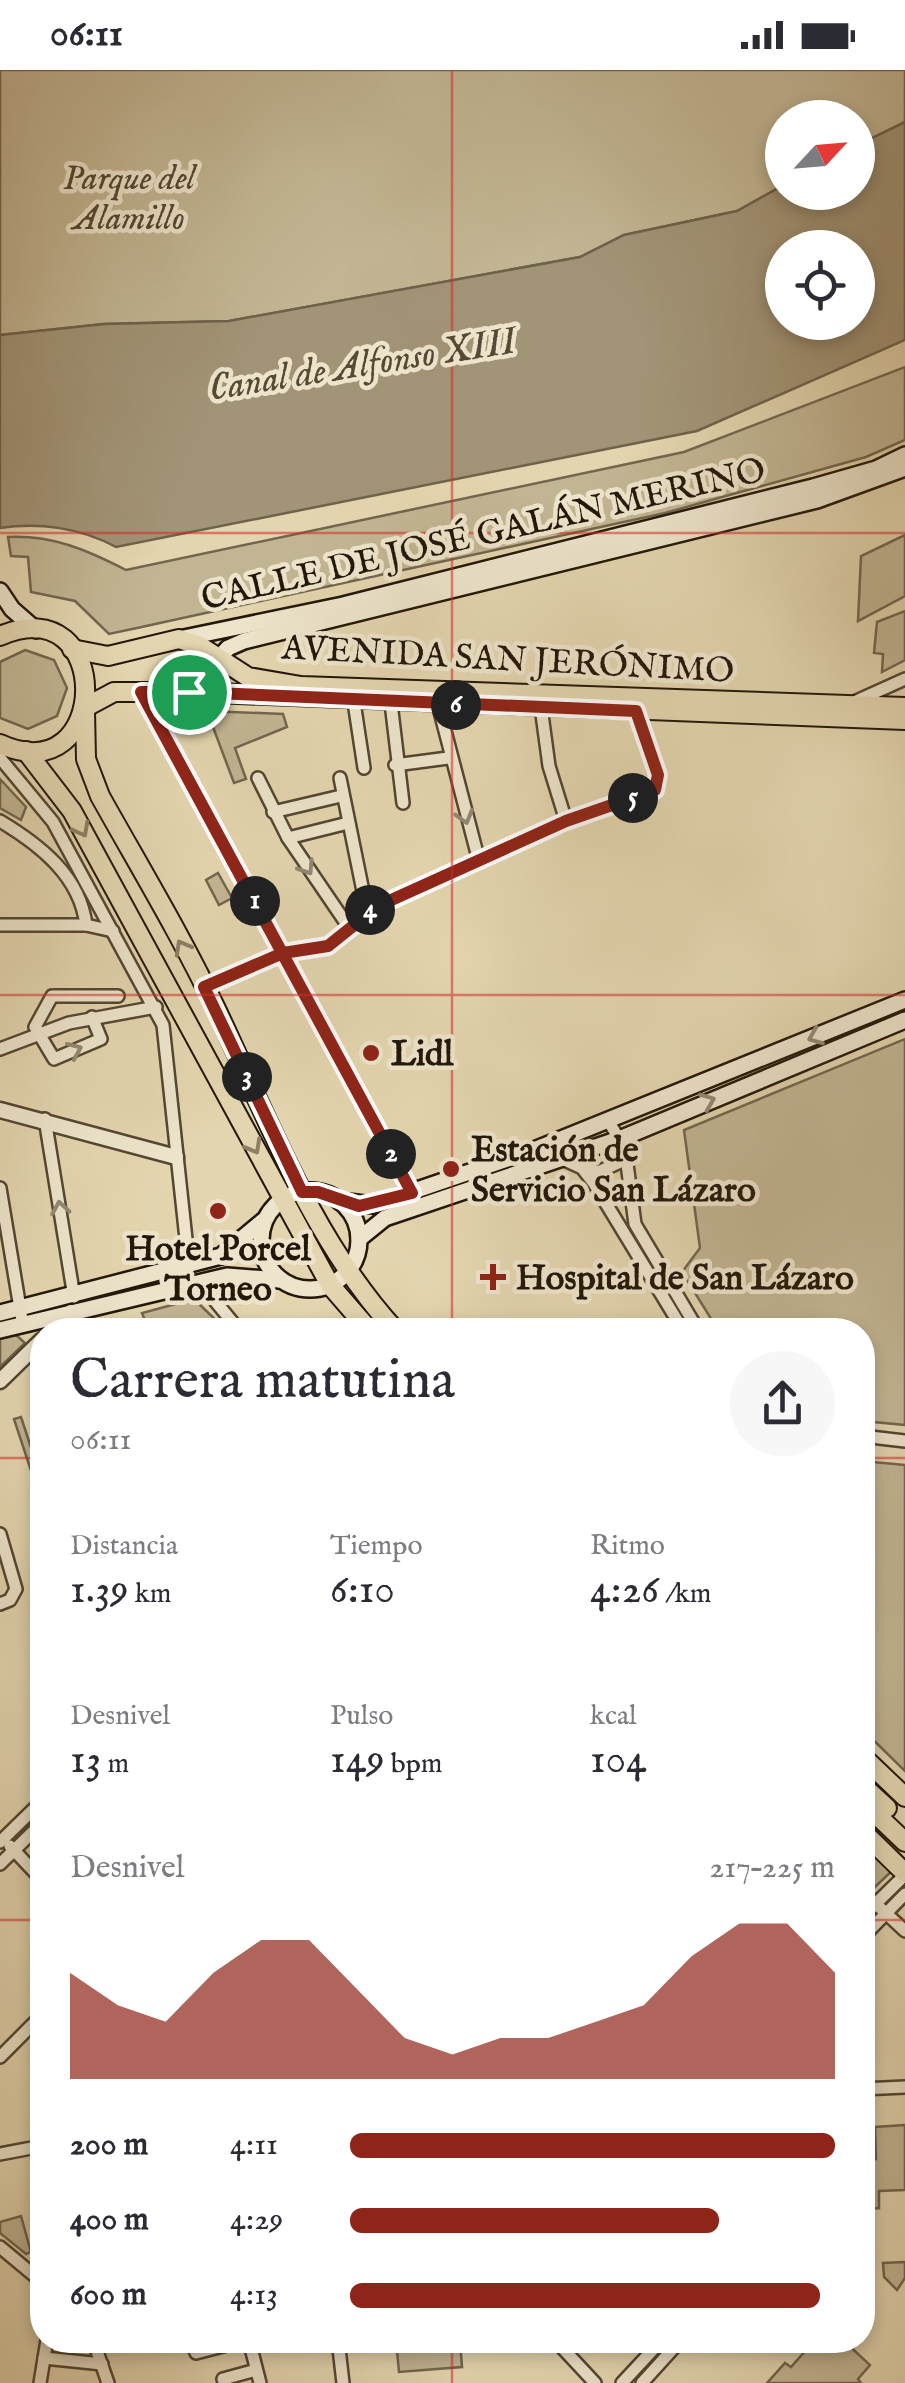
<!DOCTYPE html>
<html lang="es">
<head>
<meta charset="utf-8">
<style>
	body { margin:0; font-family:"IM FELL English",serif; background:#f7f7f7; color:#2b2b33; height:100vh; display:flex; flex-direction:column; font-size:38px; white-space:nowrap }
	* { box-sizing:border-box; margin:0 }
	p { font-size:32px; color:#7c7c81 }
	.icon { flex:none; width:55px; height:55px; fill:none; stroke:currentColor; stroke-width:2; stroke-linecap:round; stroke-linejoin:round }
	.map { position:relative; flex:1; overflow:hidden }
	.side { position:absolute; left:30px; top:1248px; width:845px; height:1035px; display:flex; flex-direction:column; background:#fff; border-radius:40px; box-shadow:0 5px 15px #0003 }
	.side>* { flex:none }
	.needle { width:65px; rotate:64deg }
	.controls { position:absolute; left:765px; top:30px; display:grid; gap:20px }
	.controls a { display:grid; place-items:center; width:110px; height:110px; border-radius:50%; background:#fff; box-shadow:0 5px 15px #0003; font-size:50px }
	.pin { position:absolute; display:grid; place-items:center; width:85px; height:85px; color:#fff; margin:-42px; border:5px solid #fff; border-radius:50%; box-shadow:0 2px 10px #0007 }
	.km { position:absolute; width:50px; height:50px; margin:-25px; border-radius:50%; background:#222; color:#fff; font-size:28px; line-height:50px; text-align:center }
	.round { display:grid; place-items:center; flex:none; width:105px; height:105px; border-radius:52px; background:#f7f7f7 }
	.overview { display:flex; align-items:center; justify-content:space-between; height:170px; padding:0 40px }
	h1 { font-size:55px; font-weight:600; line-height:75px }
	.stats { display:grid; grid-template-columns:repeat(3,1fr); gap:15px; height:170px; padding:10px 40px }
	.stats div { display:grid; align-content:center }
	.stats b { font-size:42px; font-weight:600 }
	.stats small { font-size:28px; font-weight:400 }
	.stats p { font-size:28px }
	.chart { height:280px; padding:20px 40px }
	.chart p { display:flex; justify-content:space-between }
	.chart svg { width:100%; height:180px; margin-top:10px; fill:#8f2418; opacity:.7 }
	ul { padding:0 40px; list-style:none; font-size:32px }
	li { display:grid; grid-template-columns:160px 120px 1fr; align-items:center; height:75px }
	li i { height:25px; border-radius:12px; background:#8f2418 }
	.status { display:flex; justify-content:space-between; align-items:center; height:70px; padding:0 50px; background:#fff; direction:ltr }
	.status svg { height:28px; fill:currentColor }
	.map>svg:first-child { display:block }
	.green { fill:#c2b593; stroke:#72664e; stroke-width:2.5 }
	.water { fill:#a29477; stroke:#6f624b; stroke-width:2.5; fill-rule:evenodd }
	.lines { fill:none; stroke-linecap:round; stroke-linejoin:round }
	.minor-casing { stroke:#534632; stroke-width:16 }
	.tertiary-casing { stroke:#534632; stroke-width:19 }
	.secondary-casing { stroke:#231709; stroke-width:20 }
	.primary-casing { stroke:#231709; stroke-width:22 }
	.minor { stroke:#ede4cb; stroke-width:11 }
	.tertiary { stroke:#ede4cb; stroke-width:14 }
	.secondary { stroke:#ede4cb; stroke-width:15 }
	.primary { stroke:#e3d5af; stroke-width:18 }
	.oneway { stroke:#928874 }
	.oneway2 { stroke:#8d8064 }
	.route-casing { stroke:#fff; stroke-width:20 }
	.route { stroke:#8f2418; stroke-width:12 }
	.grid { fill:none; stroke:#d62828; stroke-width:2.5; stroke-opacity:0.55 }
	.poi-dot { fill:#8f2418; stroke:#ede4cb; stroke-width:4 }
	.labels { text-anchor:middle; stroke-width:9; stroke-linejoin:round; paint-order:stroke }
	.park-label { font-size:35px; font-style:italic; fill:#534632; stroke:#ede4cb }
	.street-label { font-size:35px; fill:#231709; stroke:#ede4cb }
	.poi-label { font-size:35px; font-weight:bold; fill:#231709; stroke:#ede4cb; text-anchor:start }
	.water-label { font-size:38px; font-style:italic; fill:#564935; stroke:#ede4cb }
</style>
</head>
<body>
<div class="status"><b>06:11</b><svg viewBox="0 0 49 12"><path d="M0 12V9h3v3zM5 12V6h3v6zM10 12V3h3v9zM15 12V0h3v12zM26 1h20v11H26zM47 4h2v5h-2z"/></svg></div>
<div class="map">
<svg width="905" height="2313" viewBox="0 0 905 2313">
	<rect width="100%" height="100%" fill="#e3d5af"/>
	<filter id="stains"><feTurbulence type="fractalNoise" baseFrequency=".002" numOctaves="4"/><feColorMatrix values="0 0 0 0 .2 0 0 0 0 .09 0 0 0 0 .02 0 0 0 .5 -.17"/></filter>
	<radialGradient id="worn" r=".72"><stop offset=".6" stop-color="#630" stop-opacity="0"/><stop offset="1" stop-color="#630" stop-opacity=".3"/></radialGradient>
	<!-- green -->
	<g class="green">
		<path d="M0,0H905V52L858,75V48H782V116L737,141L624,165L580,187L229,251L104,254L0,265Z"/>
		<path d="M905,297V370L866,387L665,443L137,558L109,564L75,531L31,522L28,487L11,486L8,467C53,465 87,480 126,500L684,382Z"/>
		<path d="M905,465V526L858,551L861,486Z"/>
		<path d="M905,541V590L882,602L883,584L874,583L877,552Z"/>
		<path d="M25,580L54,590L67,618L57,646L28,659L0,648V592Z"/>
		<path d="M207,641L283,644L287,657L235,678L246,709L234,713Z"/>
		<path d="M0,709L26,737L21,750L0,738Z"/>
		<path d="M218,803L232,828L219,835L206,810Z"/>
		<path d="M905,969V1355L863,1351L862,1260H718L682,1202L700,1178L684,1060Z"/>
		<path d="M194,1229L226,1260H149L142,1243Z"/>
		<path d="M16,1265L25,1273L0,1297V1268Z"/>
		<path d="M21,1347L42,1411V1434L14,1349Z"/>
		<path d="M862,1391L905,1395V1701L863,1660Z"/>
		<path d="M862,1766L895,1798L875,1817L863,1805Z"/>
		<path d="M905,2055V2120L879,2121V2138L869,2139L865,2090L876,2089L875,2057Z"/>
		<path d="M21,2146L31,2182L26,2184L0,2163V2152Z"/>
		<path d="M905,2192V2208L897,2220L884,2207L883,2193Z"/>
		<path d="M396,2270H460L462,2297L399,2302Z"/>
		<path d="M815,2270H843L870,2295L858,2309L861,2313H767L785,2293L791,2297Z"/>
	</g>
	<!-- water -->
	<path class="water" d="M905,52V270L697,361L116,477C81,458 39,452 0,458V265L104,254L229,251L580,187L624,165L737,141L782,116V122H858V75ZM782,178H858V252H782Z"/>
	<g class="lines">
		<!-- minor casing -->
		<g class="minor-casing">
			<g id="minor">
				<path d="M141,622L412,1123"/>
				<path d="M354,632L364,698"/>
				<path d="M854,632L905,609"/>
				<path d="M391,633L403,733"/>
				<path d="M438,634L479,791"/>
				<path d="M541,637L549,696L566,751"/>
				<path d="M0,688L53,752L163,955L189,1197"/>
				<path d="M395,695L448,688"/>
				<path d="M258,708L288,768L350,859"/>
				<path d="M340,708L367,841"/>
				<path d="M273,742L341,726"/>
				<path d="M0,751C40,775 80,806 86,855"/>
				<path d="M288,768L348,753"/>
				<path d="M0,855H86L113,861"/>
				<path d="M204,917L283,883L329,876L378,836L566,751L655,720L658,705L637,641"/>
				<path d="M92,947L101,969L54,989L35,957L52,926H118"/>
				<path d="M0,979L69,953L156,937"/>
				<path d="M45,1049L74,1227"/>
				<path d="M609,1052L625,1079L635,1154L698,1260"/>
				<path d="M560,1088L582,1098L593,1112L683,1260"/>
				<path d="M582,1098L598,1102L627,1089"/>
				<path d="M0,1118L23,1256"/>
				<path d="M201,1214L239,1260"/>
				<path d="M862,1366L905,1371"/>
				<path d="M0,1464L16,1519L10,1530L0,1534"/>
				<path d="M38,1549L42,1562"/>
				<path d="M0,1772L42,1731"/>
				<path d="M10,1776L42,1810"/>
				<path d="M0,1794L42,1753"/>
				<path d="M862,1821L905,1861"/>
				<path d="M862,1847L905,1805"/>
				<path d="M862,1868L905,1824"/>
				<path d="M0,1987L42,1945"/>
				<path d="M862,2019L905,2017"/>
				<path d="M0,2084L42,2076"/>
				<path d="M0,2177L42,2212"/>
				<path d="M93,2270L108,2313"/>
				<path d="M192,2270L196,2283L246,2270"/>
				<path d="M249,2270L260,2313"/>
				<path d="M338,2270L343,2313"/>
				<path d="M555,2270L595,2313"/>
				<path d="M44,2288L102,2294"/>
				<path d="M40,2313L47,2270"/>
				<path d="M225,2313L223,2309L256,2300"/>
				<path d="M622,2313L662,2270"/>
				<path d="M642,2313L681,2270"/>
			</g>
		</g>
		<!-- tertiary casing -->
		<g class="tertiary-casing">
			<g id="tertiary">
				<path d="M0,1040L176,1087"/>
				<path d="M54,1260L71,1242"/>
				<path d="M0,1311L42,1270"/>
			</g>
		</g>
		<!-- secondary casing -->
		<g class="secondary-casing">
			<g id="secondary">
				<path d="M0,521L12,539L36,560"/>
				<path d="M179,569L343,535L813,417L876,399L905,385"/>
				<path d="M189,622L228,578L244,571L817,430L905,398"/>
				<circle cx="310" cy="1170" r="49"/>
				<path d="M339,1131L373,1135L534,1080L905,930"/>
				<path d="M359,1169L385,1148L622,1068L905,950"/>
				<path d="M0,1243L221,1186L263,1151"/>
				<path d="M0,1260L227,1206L279,1210"/>
			</g>
		</g>
		<!-- primary casing -->
		<g class="primary-casing">
			<g id="primary">
				<path d="M0,566C115,516 112,725 0,674"/>
				<path d="M72,579L108,586L179,569L200,576L248,607L301,616L905,637"/>
				<path d="M86,637L114,622H189L905,650"/>
				<path d="M85,641L86,689L100,726C139,796 182,867 217,941C269,1051 312,1169 395,1260"/>
				<path d="M26,681L72,741L330,1215L369,1260"/>
				<path d="M862,1686L905,1727"/>
				<path d="M862,1715L887,1738"/>
				<path d="M862,1731L905,1772"/>
				<path d="M862,1761L905,1803"/>
			</g>
		</g>
		<!-- minor -->
		<use href="#minor" class="minor"/>
		<!-- tertiary -->
		<use href="#tertiary" class="tertiary"/>
		<!-- secondary -->
		<use href="#secondary" class="secondary"/>
		<!-- primary -->
		<use href="#primary" class="primary"/>
	</g>
	<!-- one-way arrows -->
	<defs><path id="oneway-chevron" d="M-2-3.5L2.5 0L-2 3.5" fill="none" stroke-width="1.6" stroke-linecap="round" stroke-linejoin="round" transform="scale(2.5)"/></defs>
	<g class="oneway">
		<use href="#oneway-chevron" transform="translate(465 747) rotate(74)"/>
		<use href="#oneway-chevron" transform="translate(307 798) rotate(57)"/>
		<use href="#oneway-chevron" transform="translate(815 967) rotate(158)"/>
		<use href="#oneway-chevron" transform="translate(75 980) rotate(-23)"/>
		<use href="#oneway-chevron" transform="translate(708 1031) rotate(-22)"/>
		<use href="#oneway-chevron" transform="translate(60 1138) rotate(-99)"/>
	</g>
	<g class="oneway2">
		<use href="#oneway-chevron" transform="translate(82 760) rotate(62)"/>
		<use href="#oneway-chevron" transform="translate(182 877) rotate(-119)"/>
		<use href="#oneway-chevron" transform="translate(254 1077) rotate(61)"/>
	</g>
	<g class="lines">
		<!-- route casing -->
		<g class="route-casing">
			<path id="route" d="M189,622H141L412,1123L359,1136L318,1122H302L204,917L283,883L328,876L378,836L566,751L655,720L658,705L636,641L189,622"/>
		</g>
		<!-- route -->
		<use href="#route" class="route"/>
	</g>
	<!-- grid -->
	<path class="grid" d="M452,0V1260M0,463H905M0,925H905M0,1388H42M862,1388H905M0,1850H42M862,1850H905M452,2270V2313"/>
	<!-- markers -->
	<g class="poi-dot">
		<circle cx="371" cy="983" r="10"/>
		<circle cx="451" cy="1099" r="10"/>
		<circle cx="218" cy="1141" r="10"/>
		<path d="M488 1192h10v10h10v10h-10v10h-10v-10h-10v-10h10z"/>
	</g>
	<g class="labels">
		<!-- park labels -->
		<g class="park-label">
			<text x="129" y="119">Parque del<tspan x="129" dy="40">Alamillo</tspan></text>
		</g>
		<!-- street labels -->
		<g class="street-label">
			<text transform="translate(483 463) rotate(-13)" y="12">CALLE DE JOSÉ GALÁN MERINO</text>
			<text transform="translate(508 588) rotate(3)" y="12">AVENIDA SAN JERÓNIMO</text>
		</g>
		<!-- poi labels -->
		<g class="poi-label">
			<text x="391" y="995">Lidl</text>
			<text x="471" y="1091">Estación de<tspan x="471" dy="40">Servicio San Lázaro</tspan></text>
			<text x="218" y="1190" text-anchor="middle">Hotel Porcel<tspan x="218" dy="40">Torneo</tspan></text>
			<text x="516" y="1219">Hospital de San Lázaro</text>
		</g>
		<!-- water labels -->
		<g class="water-label">
			<text transform="translate(362 293) rotate(-9)" y="13">Canal de Alfonso XIII</text>
		</g>
	</g>
	<rect width="100%" height="100%" filter="url(#stains)"/>
	<rect width="100%" height="100%" fill="url(#worn)"/>
</svg>
<div class="controls">
<a><svg class="needle" viewBox="-14 -14 28 28"><path d="M0-13l5 13h-10z" fill="#e53935"/><path d="M0 13l5-13h-10z" fill="#7c7c81"/></svg></a>
<a><svg class="icon" aria-label="locate" viewBox="0 0 24 24"><circle cx="12" cy="12" r="6"/><path d="M12 2v4M12 18v4M2 12h4M18 12h4"/></svg></a>
</div>
<div class="pin" style="left:189px;top:622px;background:#1e9e55"><svg class="icon" aria-label="arrive" viewBox="0 0 24 24"><path d="M6 21V4h12l-3 4 3 4H6"/></svg></div>
<b class="km" style="left:255px;top:831px">1</b>
<b class="km" style="left:391px;top:1084px">2</b>
<b class="km" style="left:247px;top:1007px">3</b>
<b class="km" style="left:370px;top:840px">4</b>
<b class="km" style="left:633px;top:728px">5</b>
<b class="km" style="left:456px;top:635px">6</b>
<section class="side">
<div class="overview"><div><h1>Carrera matutina</h1><p>06:11</p></div><a class="round"><svg class="icon" aria-label="share" viewBox="0 0 24 24"><path d="M12 15V3M7 8l5-5 5 5M5 13v7h14v-7"/></svg></a></div>
<div class="stats">
<div><p>Distancia</p><b>1.39<small> km</small></b></div>
<div><p>Tiempo</p><b>6:10</b></div>
<div><p>Ritmo</p><b>4:26<small> /km</small></b></div>
</div>
<div class="stats">
<div><p>Desnivel</p><b>13<small> m</small></b></div>
<div><p>Pulso</p><b>149<small> bpm</small></b></div>
<div><p>kcal</p><b>104</b></div>
</div>
<div class="chart"><p><span>Desnivel</span>217–225 m</p>
<svg viewBox="0 0 160 44" preserveAspectRatio="none"><path d="M0 44V18L10 26L20 30L30 18L40 10L50 10L60 22L70 34L80 38L90 34L100 34L110 30L120 26L130 14L140 6L150 6L160 18V44z"/></svg>
</div>
<ul>
<li><b>200 m</b>4:11<i style="width:100%"></i></li>
<li><b>400 m</b>4:29<i style="width:76%"></i></li>
<li><b>600 m</b>4:13<i style="width:97%"></i></li>
</ul>
</section>
</div>
</body>
</html>
